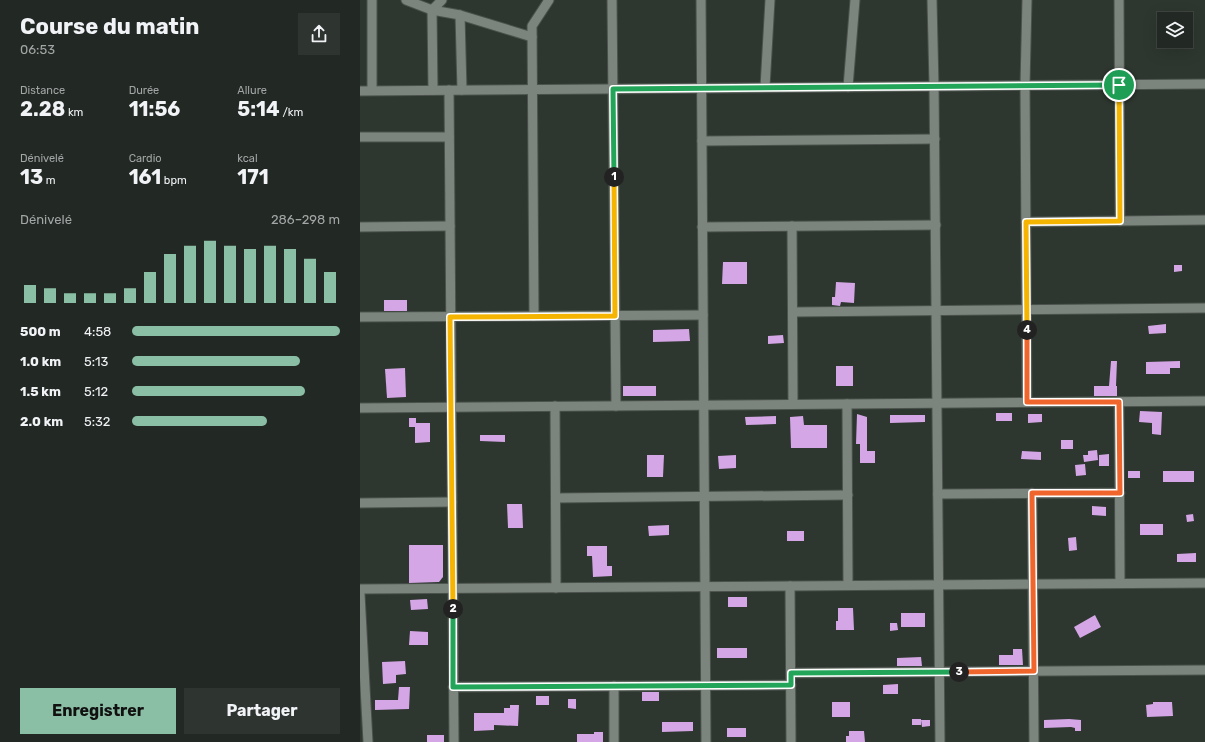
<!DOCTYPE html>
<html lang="fr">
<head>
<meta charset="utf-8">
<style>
	body { margin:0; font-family:Rubik,sans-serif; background:#2e3430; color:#f1f3f6; height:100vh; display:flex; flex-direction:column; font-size:15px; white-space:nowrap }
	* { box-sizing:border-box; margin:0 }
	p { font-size:13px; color:#a2a6a6 }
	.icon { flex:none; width:22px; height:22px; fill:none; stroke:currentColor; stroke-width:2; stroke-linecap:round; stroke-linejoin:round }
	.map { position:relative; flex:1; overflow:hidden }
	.sheet { display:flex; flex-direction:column; background:#222823; width:360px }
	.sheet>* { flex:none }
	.tools { position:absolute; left:797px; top:12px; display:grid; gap:8px }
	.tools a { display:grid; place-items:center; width:36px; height:36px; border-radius:0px; background:#222823; box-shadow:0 4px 16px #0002,0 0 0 1px #3f4441; font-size:20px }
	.pin { position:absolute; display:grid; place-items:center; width:34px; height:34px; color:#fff; margin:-17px; border:2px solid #fff; border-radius:50%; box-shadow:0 1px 4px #0007 }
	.km { position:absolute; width:20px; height:20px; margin:-10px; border-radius:50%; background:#222; color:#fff; font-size:11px; line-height:20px; text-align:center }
	.round { display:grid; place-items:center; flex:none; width:42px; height:42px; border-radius:0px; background:#2e3430 }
	.head { display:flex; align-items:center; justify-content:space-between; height:68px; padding:0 20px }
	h1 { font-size:22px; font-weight:700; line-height:30px }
	.metrics { display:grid; grid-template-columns:repeat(3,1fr); gap:6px; height:68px; padding:4px 20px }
	.metrics div { display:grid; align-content:center }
	.metrics b { font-size:20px; font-weight:700 }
	.metrics small { font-size:11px; font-weight:400 }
	.metrics p { font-size:11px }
	.chart { height:112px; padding:8px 20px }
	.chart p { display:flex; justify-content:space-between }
	.chart svg { width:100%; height:72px; margin-top:4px; stroke:#8abfa5; stroke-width:6 }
	.cta { display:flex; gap:8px; margin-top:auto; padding:8px 20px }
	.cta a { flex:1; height:46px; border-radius:0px; background:#8abfa5; color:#111; font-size:16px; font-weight:700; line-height:46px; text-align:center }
	.cta a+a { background:#2e3430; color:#f1f3f6 }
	ul { padding:0 20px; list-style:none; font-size:13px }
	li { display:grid; grid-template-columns:64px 48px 1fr; align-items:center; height:30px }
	li i { height:10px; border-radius:5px; background:#8abfa5 }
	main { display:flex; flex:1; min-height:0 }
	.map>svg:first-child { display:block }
	.building { fill:#d4a6e5 }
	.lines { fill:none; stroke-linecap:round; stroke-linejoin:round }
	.street-casing { stroke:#4b524d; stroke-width:11 }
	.street { stroke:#7c857d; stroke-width:9 }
	.split-1-casing { stroke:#fff; stroke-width:8 }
	.split-2-casing { stroke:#fff; stroke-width:8 }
	.split-3-casing { stroke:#fff; stroke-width:8 }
	.split-4-casing { stroke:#fff; stroke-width:8 }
	.split-5-casing { stroke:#fff; stroke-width:8 }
	.split-1 { stroke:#22a559; stroke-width:5 }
	.split-2 { stroke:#f5b400; stroke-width:5 }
	.split-3 { stroke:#22a559; stroke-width:5 }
	.split-4 { stroke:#f0652b; stroke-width:5 }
	.split-5 { stroke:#f5b400; stroke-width:5 }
</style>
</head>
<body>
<main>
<section class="sheet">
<div class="head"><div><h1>Course du matin</h1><p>06:53</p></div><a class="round"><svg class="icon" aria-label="share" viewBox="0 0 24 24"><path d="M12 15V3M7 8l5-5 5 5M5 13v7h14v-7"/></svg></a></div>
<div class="metrics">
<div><p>Distance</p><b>2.28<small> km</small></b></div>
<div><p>Durée</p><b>11:56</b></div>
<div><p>Allure</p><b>5:14<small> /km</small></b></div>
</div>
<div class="metrics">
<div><p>Dénivelé</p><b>13<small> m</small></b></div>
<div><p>Cardio</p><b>161<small> bpm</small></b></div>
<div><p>kcal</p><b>171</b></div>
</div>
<div class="chart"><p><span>Dénivelé</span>286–298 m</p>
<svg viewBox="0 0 160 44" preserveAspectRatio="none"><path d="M5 44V33M15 44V35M25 44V38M35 44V38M45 44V38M55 44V35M65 44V25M75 44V14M85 44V9M95 44V6M105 44V9M115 44V11M125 44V9M135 44V11M145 44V17M155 44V25"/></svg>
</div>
<ul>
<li><b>500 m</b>4:58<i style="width:100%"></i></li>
<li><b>1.0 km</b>5:13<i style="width:81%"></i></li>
<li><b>1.5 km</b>5:12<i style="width:83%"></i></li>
<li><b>2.0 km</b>5:32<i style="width:65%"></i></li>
</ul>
<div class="cta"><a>Enregistrer</a><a>Partager</a></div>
</section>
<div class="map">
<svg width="845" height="742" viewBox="0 0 845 742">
	<rect width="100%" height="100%" fill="#2d362f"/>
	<!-- building -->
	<g class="building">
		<path d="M363,262H387V284H362Z"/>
		<path d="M814,265H822V271L814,272Z"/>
		<path d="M476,282L495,283L494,303L481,302L480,306L472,305V297H475Z"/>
		<rect x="24" y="300" width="23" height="11"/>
		<path d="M806,324V333L789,334L788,326Z"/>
		<path d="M329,329L330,341L293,342V330Z"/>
		<path d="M423,335L424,343L408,344V336Z"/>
		<path d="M751,361H757L756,386H757V396H734V386H749Z"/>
		<path d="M820,361V368H810V374H786V362Z"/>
		<rect x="476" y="366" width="17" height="20"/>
		<path d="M45,368L46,397L27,398L25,369Z"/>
		<rect x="263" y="386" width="33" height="10"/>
		<path d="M780,411L802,412L801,435L792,434V423L779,422Z"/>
		<rect x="636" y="413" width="16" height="8"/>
		<path d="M497,414L507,417V451H515V463H500V444H496Z"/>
		<path d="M668,414H682V422L668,423Z"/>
		<path d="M530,415H565V422L530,423Z"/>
		<path d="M416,416V424L386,425L385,417Z"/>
		<path d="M443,416L444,425H467V448H431L430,417Z"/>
		<path d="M49,418H56V423H70V442L55,443V427H49Z"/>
		<path d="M120,435H145V442L120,441Z"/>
		<rect x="701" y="440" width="12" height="9"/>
		<path d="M737,450L738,460L724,462L723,455H728V451Z"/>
		<path d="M662,451L681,452V460L661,459Z"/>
		<path d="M749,454V466H739V455Z"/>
		<path d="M287,455H304L303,477H287Z"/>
		<path d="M376,455V468L359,469L358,456Z"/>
		<path d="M725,464L726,475L716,476L715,465Z"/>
		<rect x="768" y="471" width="12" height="7"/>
		<rect x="803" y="471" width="31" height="11"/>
		<path d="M147,504H162L163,528H148Z"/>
		<path d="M732,506L746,507V516L732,515Z"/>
		<path d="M833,514L834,521L827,522L826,515Z"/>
		<rect x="780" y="524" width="23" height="11"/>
		<path d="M309,525V535L289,536L288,526Z"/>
		<rect x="427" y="531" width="17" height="10"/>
		<path d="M716,537L717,550L709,551L708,538Z"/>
		<path d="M49,545H83V577L79,582L49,583Z"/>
		<path d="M227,546H247V566H252V576L233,577L232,556H227Z"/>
		<path d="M836,553V562H817V554Z"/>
		<rect x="368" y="597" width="19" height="10"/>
		<path d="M67,599L68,609L51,610L50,600Z"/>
		<path d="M478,608H493L494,630H476V621H478Z"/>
		<rect x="541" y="613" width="24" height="14"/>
		<path d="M735,615L741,627L720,638L714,627Z"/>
		<path d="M530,623H537L538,630L530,631Z"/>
		<path d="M50,631L68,632V645H49Z"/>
		<rect x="357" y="648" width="30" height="10"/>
		<path d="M653,649H662L663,665H639V655H653Z"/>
		<path d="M561,657L562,666H537V658Z"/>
		<path d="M45,661L46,674L36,675V683L23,684L22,662Z"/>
		<path d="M538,684V694H523V685Z"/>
		<path d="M39,687H50L49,709L15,710V700H38Z"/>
		<rect x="282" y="692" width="17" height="9"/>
		<rect x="176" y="696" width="13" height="9"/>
		<path d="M208,699H216V709L208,708Z"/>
		<rect x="472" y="702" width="18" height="15"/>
		<path d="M793,702H812L813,716L787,717L786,705L793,704Z"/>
		<path d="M150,705H159L158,726L134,725V730L114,731V713H144V708H150Z"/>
		<rect x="552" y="719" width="9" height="6"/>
		<path d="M709,719L721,720V731H715V728L711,727L684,728V720Z"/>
		<path d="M561,720H570V726L562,727Z"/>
		<path d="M302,722H333V731L302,732Z"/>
		<rect x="367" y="728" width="19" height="9"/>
		<path d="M489,731H504L505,742H486V736H489Z"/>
		<path d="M234,732H243V742H217V734H234Z"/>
		<rect x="67" y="735" width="17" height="7"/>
	</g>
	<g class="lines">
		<!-- street casing -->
		<g class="street-casing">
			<g id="street">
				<path d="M12,0V90"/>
				<path d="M46,0L72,10L100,15L172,37"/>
				<path d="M252,0L256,406"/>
				<path d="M341,0L346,742"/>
				<path d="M572,0L574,86L580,742"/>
				<path d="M667,0L665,85L667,402"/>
				<path d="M759,0L760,221"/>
				<path d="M100,15L102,90"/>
				<path d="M405,87L410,0"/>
				<path d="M488,87L495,0"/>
				<path d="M73,90L72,10L82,0"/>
				<path d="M89,90L94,742"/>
				<path d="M0,91L845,84"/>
				<path d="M0,137H89"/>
				<path d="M342,141L575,139"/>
				<path d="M666,222L845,220"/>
				<path d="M432,226L433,404"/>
				<path d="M0,227L90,226"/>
				<path d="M342,227L576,225"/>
				<path d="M433,312L845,308"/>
				<path d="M174,316L172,26L189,0"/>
				<path d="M0,317L343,315"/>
				<path d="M759,402L760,583"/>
				<path d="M487,404L488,585"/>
				<path d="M195,406L196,588"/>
				<path d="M0,408L845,401"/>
				<path d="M672,493L674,742"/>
				<path d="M578,494L760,493"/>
				<path d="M196,498L488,495"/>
				<path d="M0,503L92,502"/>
				<path d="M430,586L431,742"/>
				<path d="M0,589L845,583"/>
				<path d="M0,594L8,742"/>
				<path d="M431,673L845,670"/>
				<path d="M93,687L431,685"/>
				<path d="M254,742V686"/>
			</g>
		</g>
		<!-- street -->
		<use href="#street" class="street"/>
	</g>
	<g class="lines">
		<!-- split-1 casing -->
		<g class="split-1-casing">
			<path id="split-1" d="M254,177L253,89L759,85"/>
		</g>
		<!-- split-2 casing -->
		<g class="split-2-casing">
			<path id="split-2" d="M93,609L90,317L255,316L254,177"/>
		</g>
		<!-- split-3 casing -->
		<g class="split-3-casing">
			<path id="split-3" d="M93,609V687L431,685V673L599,672"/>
		</g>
		<!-- split-4 casing -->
		<g class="split-4-casing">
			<path id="split-4" d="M599,672L674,671L672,493H760L759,402H667V330"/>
		</g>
		<!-- split-5 casing -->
		<g class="split-5-casing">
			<path id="split-5" d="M667,330L666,222L760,221L759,85"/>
		</g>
		<!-- split-1 -->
		<use href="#split-1" class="split-1"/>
		<!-- split-2 -->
		<use href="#split-2" class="split-2"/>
		<!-- split-3 -->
		<use href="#split-3" class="split-3"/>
		<!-- split-4 -->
		<use href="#split-4" class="split-4"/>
		<!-- split-5 -->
		<use href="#split-5" class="split-5"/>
	</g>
</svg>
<div class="tools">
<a><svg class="icon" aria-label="layers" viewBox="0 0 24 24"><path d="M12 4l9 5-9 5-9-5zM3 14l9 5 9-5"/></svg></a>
</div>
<div class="pin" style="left:759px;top:85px;background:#1e9e55"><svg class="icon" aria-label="arrive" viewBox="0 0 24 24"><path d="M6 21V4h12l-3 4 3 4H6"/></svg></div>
<b class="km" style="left:254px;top:177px">1</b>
<b class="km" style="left:93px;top:609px">2</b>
<b class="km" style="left:599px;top:672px">3</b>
<b class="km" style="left:667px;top:330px">4</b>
</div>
</main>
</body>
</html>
